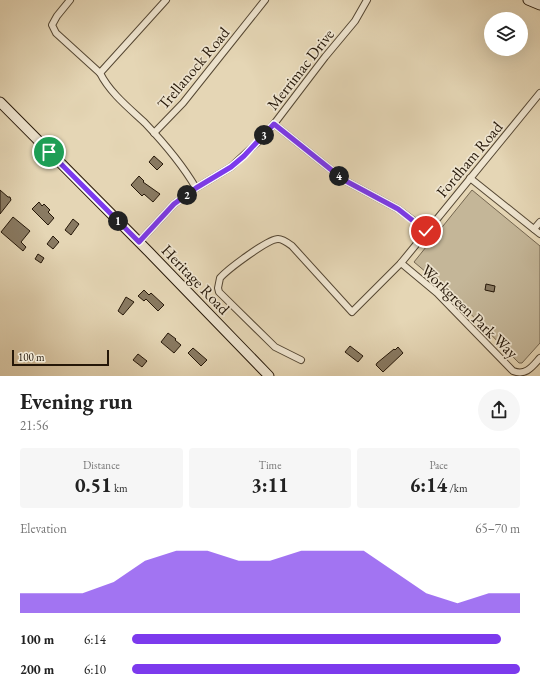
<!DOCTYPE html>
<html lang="en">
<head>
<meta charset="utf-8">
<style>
	body { margin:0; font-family:"EB Garamond",serif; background:#f6f6f6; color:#222; height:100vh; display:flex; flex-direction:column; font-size:15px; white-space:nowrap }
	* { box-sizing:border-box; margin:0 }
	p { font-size:13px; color:#767676 }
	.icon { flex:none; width:22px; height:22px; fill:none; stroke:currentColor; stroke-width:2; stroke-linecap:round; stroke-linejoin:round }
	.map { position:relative; height:376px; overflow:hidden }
	.details { display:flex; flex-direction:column; background:#fff; flex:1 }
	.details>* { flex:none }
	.buttons { position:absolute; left:484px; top:12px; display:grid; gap:8px }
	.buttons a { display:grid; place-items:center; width:44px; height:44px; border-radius:50%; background:#fff; box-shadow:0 4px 16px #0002; font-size:20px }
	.scale { position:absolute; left:12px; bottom:10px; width:97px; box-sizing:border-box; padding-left:4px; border:2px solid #251708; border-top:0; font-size:11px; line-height:14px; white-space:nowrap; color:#251708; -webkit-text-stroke:3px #eee4cf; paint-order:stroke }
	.pin { position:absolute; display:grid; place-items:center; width:34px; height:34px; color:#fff; margin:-17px; border:2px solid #fff; border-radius:50%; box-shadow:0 1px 4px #0007 }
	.km { position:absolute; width:20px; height:20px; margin:-10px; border-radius:50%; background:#222; color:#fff; font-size:11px; line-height:20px; text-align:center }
	.round { display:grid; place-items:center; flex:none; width:42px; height:42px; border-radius:21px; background:#f6f6f6 }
	.headline { display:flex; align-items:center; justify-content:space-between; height:68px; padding:0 20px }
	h1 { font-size:22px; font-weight:700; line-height:30px }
	.figures { display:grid; grid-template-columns:repeat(3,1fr); gap:6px; height:68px; padding:4px 20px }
	.figures div { display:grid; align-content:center; border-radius:4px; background:#f6f6f6; text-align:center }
	.figures b { font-size:20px; font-weight:700 }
	.figures small { font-size:11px; font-weight:400 }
	.figures p { font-size:11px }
	.chart { height:112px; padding:8px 20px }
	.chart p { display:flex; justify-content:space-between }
	.chart svg { width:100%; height:72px; margin-top:4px; fill:#7c3aed; opacity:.7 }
	ul { padding:0 20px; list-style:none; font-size:13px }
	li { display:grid; grid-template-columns:64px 48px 1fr; align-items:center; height:30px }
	li i { height:10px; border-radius:5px; background:#7c3aed }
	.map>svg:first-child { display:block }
	.green { fill:#c4b698; stroke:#746650 }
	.building { fill:#897a62; stroke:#251708 }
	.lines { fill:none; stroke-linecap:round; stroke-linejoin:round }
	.street-casing { stroke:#554733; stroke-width:8 }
	.secondary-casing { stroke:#251708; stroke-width:11 }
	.street { stroke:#eee4cf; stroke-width:6 }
	.secondary { stroke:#eee4cf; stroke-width:9 }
	.route-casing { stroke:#fff; stroke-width:8 }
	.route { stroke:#7c3aed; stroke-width:5 }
	.labels { text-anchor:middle; stroke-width:3.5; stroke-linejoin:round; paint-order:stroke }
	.street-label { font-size:16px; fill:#251708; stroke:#eee4cf }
</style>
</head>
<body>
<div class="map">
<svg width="540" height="376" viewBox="0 0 540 376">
	<rect width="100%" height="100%" fill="#e5d6b5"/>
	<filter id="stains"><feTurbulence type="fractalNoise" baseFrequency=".005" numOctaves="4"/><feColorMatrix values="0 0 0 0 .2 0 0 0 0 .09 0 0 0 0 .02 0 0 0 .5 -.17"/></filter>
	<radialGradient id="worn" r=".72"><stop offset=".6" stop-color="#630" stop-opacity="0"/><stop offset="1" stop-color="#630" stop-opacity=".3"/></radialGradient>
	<!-- green -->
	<path class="green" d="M472,190L540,246V343L522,363H519L445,288L414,262Z"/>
	<!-- building -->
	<g class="building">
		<path d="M154,156L163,164L157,170L149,162Z"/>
		<path d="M139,176L144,181L143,182L160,194L153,202L144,194L142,196L131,185Z"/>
		<path d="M0,190L8,197H10L11,200L0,214Z"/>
		<path d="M39,202L42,206L44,204L50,210L48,212L54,218L48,225L32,209Z"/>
		<path d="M13,217L30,231L21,242L26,247L23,251L1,232Z"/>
		<path d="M73,219L79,224L71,235L65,230Z"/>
		<path d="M53,236L59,242L53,249L47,244Z"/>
		<path d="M38,254L44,258L41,263L35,259Z"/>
		<path d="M486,284L495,286L494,292L485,290Z"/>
		<path d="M144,290L149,295L151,293L164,305L158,311L146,299L144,301L138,296Z"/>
		<path d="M126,297L134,302L123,315L118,311Z"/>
		<path d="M168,333L176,339L175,340L181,345L174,353L161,342Z"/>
		<path d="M350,346L363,356L358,362L345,352Z"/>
		<path d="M398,347L403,353L383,372L376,365L377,363L394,349L395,350Z"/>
		<path d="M193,348L207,360L201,366L188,353Z"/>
		<path d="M138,354L147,361L142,367L133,360Z"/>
	</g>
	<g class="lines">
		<!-- street casing -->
		<g class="street-casing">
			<g id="street">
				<path d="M70,0L57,16L52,25L56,33L100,73L166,0"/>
				<path d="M100,73C110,93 129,108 145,123C164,143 182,164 196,188"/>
				<path d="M274,124L344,180L398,209L427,231"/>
				<path d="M154,133L183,103L265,0"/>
				<path d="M470,178L540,234"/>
				<path d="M534,229L540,222"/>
				<path d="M139,242L174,204L196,188L231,167L259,141L274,124L325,57L355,21L367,0"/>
				<path d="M401,263L437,293L513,371C526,376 532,367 540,358"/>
				<path d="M301,360L275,347L219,292L218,288L220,278C228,269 268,239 278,239C283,239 288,243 292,246L352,312L401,263L540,93"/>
			</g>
		</g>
		<!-- secondary casing -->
		<g class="secondary-casing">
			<g id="secondary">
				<path d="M528,0L540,5"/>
				<path d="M0,102L149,252L269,376"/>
			</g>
		</g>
		<!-- street -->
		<use href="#street" class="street"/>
		<!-- secondary -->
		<use href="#secondary" class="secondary"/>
	</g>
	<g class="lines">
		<!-- route casing -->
		<g class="route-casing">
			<path id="route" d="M49,152L139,242L174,204L196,188L231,167L244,156L274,124L344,180L398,209L426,231"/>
		</g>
		<!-- route -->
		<use href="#route" class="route"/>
	</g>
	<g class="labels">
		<!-- street labels -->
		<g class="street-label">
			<text transform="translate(193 68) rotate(-50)" y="6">Trellanock Road</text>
			<text transform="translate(300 69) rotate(-52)" y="6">Merrimac Drive</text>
			<text transform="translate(469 159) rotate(-50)" y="6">Fordham Road</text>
			<text transform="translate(196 279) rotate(46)" y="6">Heritage Road</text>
			<text transform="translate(470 311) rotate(44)" y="6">Workgreen Park Way</text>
		</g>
	</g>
	<rect width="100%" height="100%" filter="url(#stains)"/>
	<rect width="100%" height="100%" fill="url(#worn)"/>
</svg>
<div class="buttons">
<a><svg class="icon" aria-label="layers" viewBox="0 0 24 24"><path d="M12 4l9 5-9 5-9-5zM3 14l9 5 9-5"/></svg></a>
</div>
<div class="scale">100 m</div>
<div class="pin" style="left:49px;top:152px;background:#1e9e55"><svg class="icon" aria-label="arrive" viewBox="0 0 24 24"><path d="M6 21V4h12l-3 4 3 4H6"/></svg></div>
<div class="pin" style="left:426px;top:231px;background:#d93025"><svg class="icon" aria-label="check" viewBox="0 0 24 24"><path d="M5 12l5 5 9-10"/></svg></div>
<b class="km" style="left:118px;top:221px">1</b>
<b class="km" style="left:187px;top:195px">2</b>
<b class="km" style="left:264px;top:135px">3</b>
<b class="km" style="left:339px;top:176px">4</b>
</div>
<section class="details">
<div class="headline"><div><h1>Evening run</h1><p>21:56</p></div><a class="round"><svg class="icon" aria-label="share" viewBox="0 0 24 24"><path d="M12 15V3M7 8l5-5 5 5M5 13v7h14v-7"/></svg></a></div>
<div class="figures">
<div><p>Distance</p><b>0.51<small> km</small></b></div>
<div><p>Time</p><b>3:11</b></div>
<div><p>Pace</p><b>6:14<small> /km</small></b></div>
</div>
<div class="chart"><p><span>Elevation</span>65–70 m</p>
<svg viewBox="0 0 160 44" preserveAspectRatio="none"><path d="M0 44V32L10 32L20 32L30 25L40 12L50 6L60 6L70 12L80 12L90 6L100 6L110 6L120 19L130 32L140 38L150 32L160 32V44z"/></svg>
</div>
<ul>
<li><b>100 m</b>6:14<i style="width:95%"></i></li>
<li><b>200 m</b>6:10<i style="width:100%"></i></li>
</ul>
</section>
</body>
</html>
